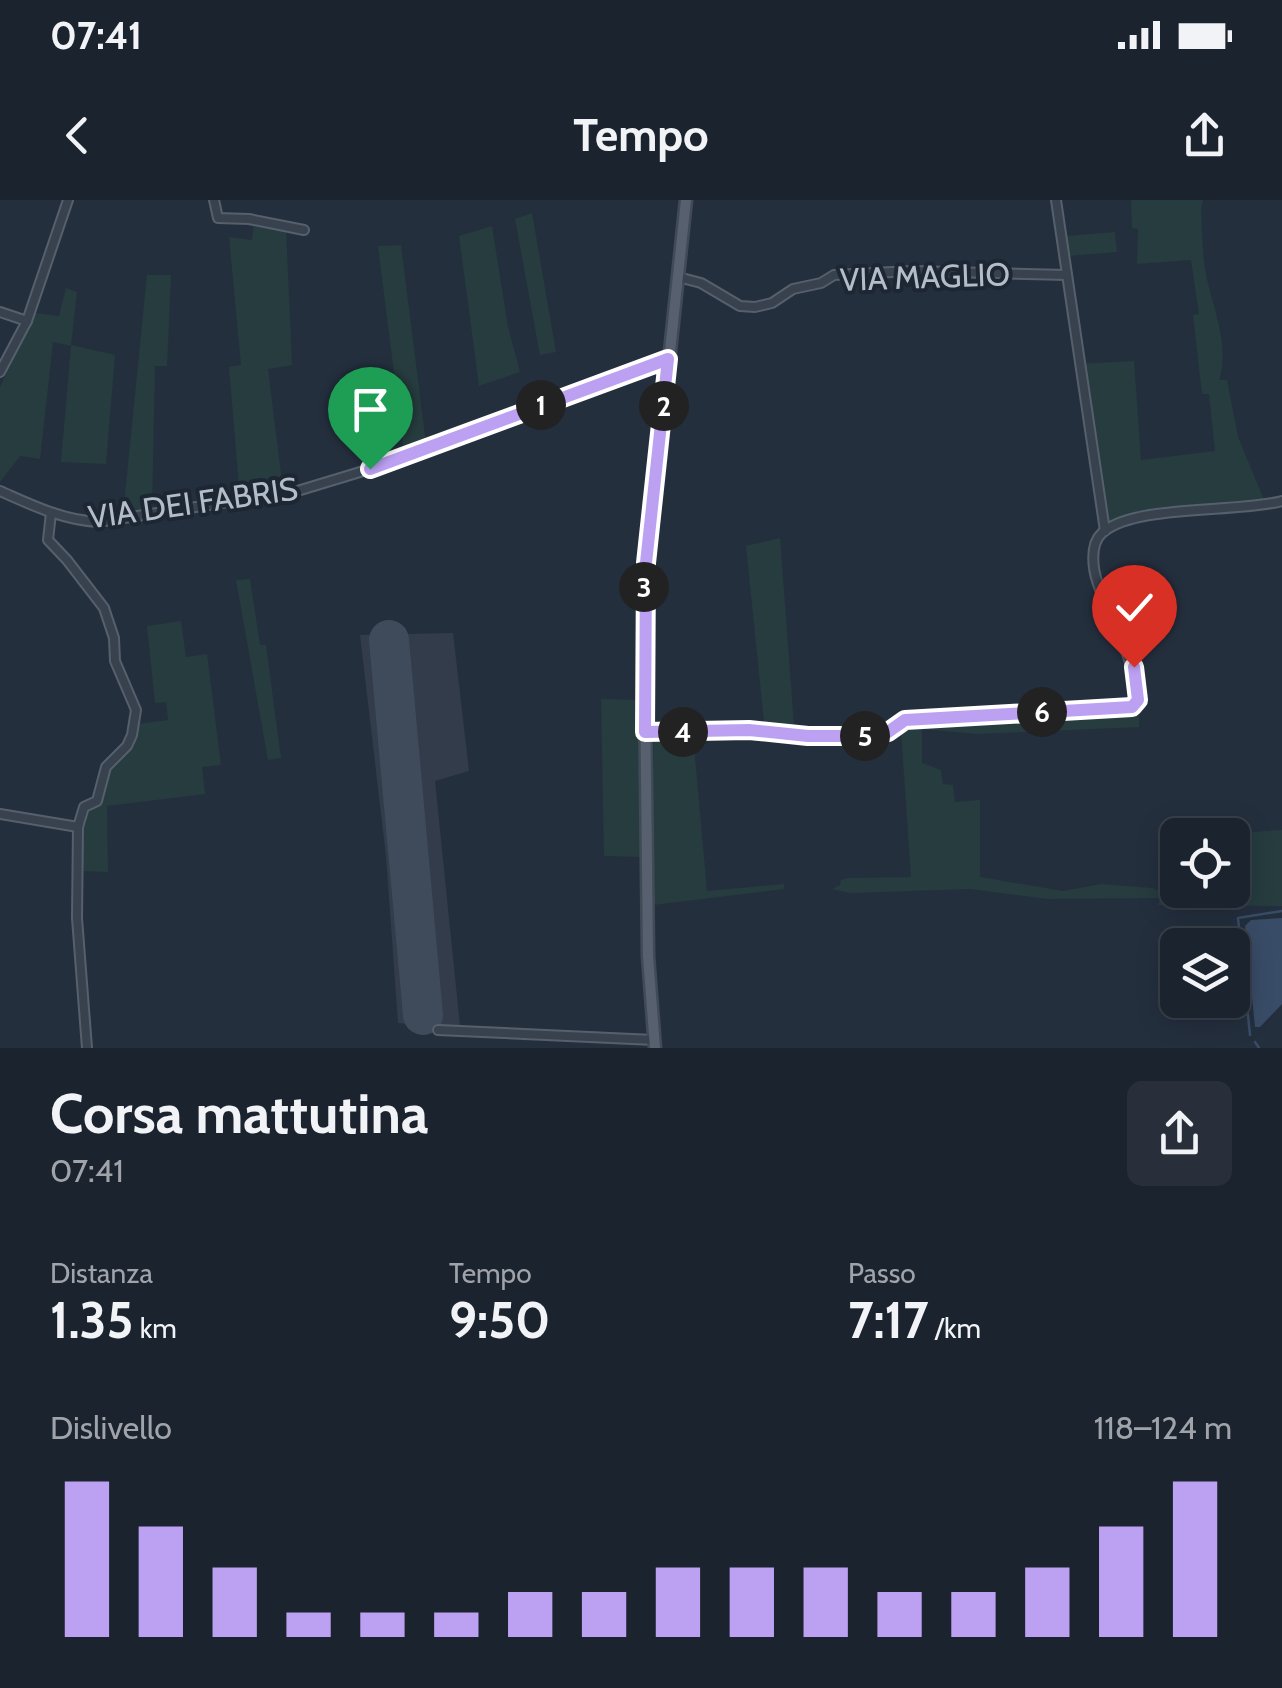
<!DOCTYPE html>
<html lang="it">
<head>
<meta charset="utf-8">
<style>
	body { margin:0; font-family:Cabin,sans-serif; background:#282f3a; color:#f1f3f6; height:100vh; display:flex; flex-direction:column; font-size:38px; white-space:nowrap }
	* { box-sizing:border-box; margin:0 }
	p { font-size:32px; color:#a0a4aa }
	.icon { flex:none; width:55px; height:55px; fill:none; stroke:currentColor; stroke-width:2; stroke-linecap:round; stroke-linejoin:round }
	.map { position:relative; height:848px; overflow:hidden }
	.panel { display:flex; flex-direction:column; background:#1b232e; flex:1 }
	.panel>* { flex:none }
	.controls { position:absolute; left:1160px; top:618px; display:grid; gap:20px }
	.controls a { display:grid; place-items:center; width:90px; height:90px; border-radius:15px; background:#1b232e; box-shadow:0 5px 25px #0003,0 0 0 2px #39404a; font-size:50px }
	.pin { position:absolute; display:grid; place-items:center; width:85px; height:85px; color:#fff; margin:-102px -42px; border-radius:50% 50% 50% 0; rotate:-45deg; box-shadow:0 0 10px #0007 }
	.pin .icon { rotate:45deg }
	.km { position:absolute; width:50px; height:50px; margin:-25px; border-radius:50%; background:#222; color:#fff; font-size:28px; line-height:50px; text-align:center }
	.round { display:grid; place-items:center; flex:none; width:105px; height:105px; border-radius:15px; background:#282f3a }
	.summary { display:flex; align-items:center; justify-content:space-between; height:170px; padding:0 50px }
	h1 { font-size:55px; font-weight:700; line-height:75px }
	.stats { display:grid; grid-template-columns:repeat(3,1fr); gap:15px; height:170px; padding:10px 50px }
	.stats div { display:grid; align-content:center }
	.stats b { font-size:50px; font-weight:700 }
	.stats small { font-size:28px; font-weight:400 }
	.stats p { font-size:28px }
	.chart { height:280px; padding:20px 50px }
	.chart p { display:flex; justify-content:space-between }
	.chart svg { width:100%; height:180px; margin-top:10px; stroke:#bca0f2; stroke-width:6 }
	.status { display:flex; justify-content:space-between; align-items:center; height:70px; padding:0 50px; background:#1b232e; direction:ltr }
	.status svg { height:28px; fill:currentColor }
	header { display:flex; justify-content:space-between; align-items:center; height:130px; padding:0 50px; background:#1b232e; font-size:45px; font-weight:700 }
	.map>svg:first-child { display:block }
	.airport { fill:#323c4b }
	.green { fill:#263c3f }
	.water { fill:#394c67 }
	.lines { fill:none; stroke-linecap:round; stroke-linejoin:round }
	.stream { stroke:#394c67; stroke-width:2.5 }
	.runway { stroke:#3f4a5a; stroke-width:40 }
	.minor-casing { stroke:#565f6c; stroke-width:12 }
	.major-casing { stroke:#414a57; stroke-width:15 }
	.minor { stroke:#38414e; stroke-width:8 }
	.major { stroke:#56606e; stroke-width:10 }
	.route-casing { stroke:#fff; stroke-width:20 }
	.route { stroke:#bca0f2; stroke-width:12 }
	.labels { text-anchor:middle; stroke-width:8; stroke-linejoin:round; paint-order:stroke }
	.street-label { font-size:32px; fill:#b4bcc9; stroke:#1d2633 }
</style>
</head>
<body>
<div class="status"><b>07:41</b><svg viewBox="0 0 49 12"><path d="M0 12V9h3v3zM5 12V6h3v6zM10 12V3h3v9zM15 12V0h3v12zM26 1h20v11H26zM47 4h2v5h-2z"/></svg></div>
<header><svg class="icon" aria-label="back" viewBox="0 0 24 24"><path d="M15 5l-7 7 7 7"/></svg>Tempo<svg class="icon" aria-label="share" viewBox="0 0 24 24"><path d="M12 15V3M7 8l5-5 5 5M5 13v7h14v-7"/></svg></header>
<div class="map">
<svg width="1282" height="848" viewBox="0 0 1282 848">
	<rect width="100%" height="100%" fill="#242f3e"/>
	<!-- airport -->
	<path class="airport" d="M453,433L469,571L435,581L460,826L442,828L398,823L386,656L360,435Z"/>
	<!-- green -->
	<g class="green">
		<path d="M1131,0H1203L1201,8C1202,30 1202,57 1207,79C1214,110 1230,149 1219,180H1227L1238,237L1265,302L1161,312L1102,330L1074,164L1134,161L1141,260L1215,251L1209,194H1202L1193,115L1199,114L1191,60L1137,64L1138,29L1132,28Z"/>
		<path d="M532,13L556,152L540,155L515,19Z"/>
		<path d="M254,22L286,28L292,165L268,169L283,290L240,298L229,167L241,165L229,37L252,40Z"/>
		<path d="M492,26L508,127L520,172L479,186L459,36Z"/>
		<path d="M1115,32L1117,52L1066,56L1065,36Z"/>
		<path d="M401,45L426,244L404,252L378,46Z"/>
		<path d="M147,75H171L167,166H155L152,310L123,315Z"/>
		<path d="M66,88L77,92L71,145L115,155L106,264L61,262L71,146L53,142L40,259L20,256L0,282V187L35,113L59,116Z"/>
		<path d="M780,338L794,525L775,527L774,522H764L746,346Z"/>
		<path d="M250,379L260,445H266L281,558L268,560L236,380Z"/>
		<path d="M181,421L186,457L207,454L221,565L202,567L205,594L107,606L108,672L80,671L84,637L78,626L81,612L97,599L102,578L130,535L131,525L168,520L166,502L155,503L147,426Z"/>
		<path d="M601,499L640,500L643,533L642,657L604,656Z"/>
		<path d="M1139,505V527L977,534L922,529V563L941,570L943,584L953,585L955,602L980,600V677L1063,691L1101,684L1152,688L1162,692L1164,638L1177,637L1178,690H1232V635H1210L1282,630V706L1158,705L1160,698L1048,699L970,689L850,693L832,689L840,685L841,680L849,678L911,677L900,517Z"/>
		<path d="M654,528L667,532L669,545L694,546L707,691L784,684V689L653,705Z"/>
	</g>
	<!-- water -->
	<path class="water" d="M1282,718V804L1260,827H1255L1245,726L1251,720Z"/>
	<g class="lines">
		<!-- stream -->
		<g class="stream">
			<path d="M1250,835L1238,718L1282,711"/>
			<path d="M1255,842L1259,848"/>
		</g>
		<!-- runway -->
		<path class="runway" d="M389,440L423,815"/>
		<!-- minor casing -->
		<g class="minor-casing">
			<g id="minor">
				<path d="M214,0L218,18L249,19L304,30"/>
				<path d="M1056,0L1105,331"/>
				<path d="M678,77L701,83L740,106L755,107L772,103L793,89L821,83L834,75L912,71L1067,75"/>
				<path d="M0,112L27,121"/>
				<path d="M0,172L27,121L68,0"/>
				<path d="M0,291C32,305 62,320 98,322L294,292L370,269L669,159"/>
				<path d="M51,313L48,340L67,360L104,408L114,438L115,461L136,510L132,535L127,546L106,567L97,601L84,607L78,627L77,718L87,848"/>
				<path d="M645,531L749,530L808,536H877L888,532L905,520L1132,507L1137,500C1135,457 1112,424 1098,384C1093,370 1089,345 1102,333C1134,304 1237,313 1282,301"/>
				<path d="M0,614L78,627"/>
				<path d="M438,830L654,840"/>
			</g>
		</g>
		<!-- major casing -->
		<g class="major-casing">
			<path id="major" d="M655,848L648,756L644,397L686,0"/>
		</g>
		<!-- minor -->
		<use href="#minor" class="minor"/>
		<!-- major -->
		<use href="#major" class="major"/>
	</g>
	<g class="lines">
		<!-- route casing -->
		<g class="route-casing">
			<path id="route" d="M370,269L668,159L646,363L645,532L749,530L808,536H876L888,532L905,520L1132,507L1138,500L1134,467"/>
		</g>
		<!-- route -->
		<use href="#route" class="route"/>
	</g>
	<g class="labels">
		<!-- street labels -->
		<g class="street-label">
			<text transform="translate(925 77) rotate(-2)" y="11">VIA MAGLIO</text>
			<text transform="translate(193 303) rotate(-8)" y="11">VIA DEI FABRIS</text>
		</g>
	</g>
</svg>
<div class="controls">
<a><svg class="icon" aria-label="locate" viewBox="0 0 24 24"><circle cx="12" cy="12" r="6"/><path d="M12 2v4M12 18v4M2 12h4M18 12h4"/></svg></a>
<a><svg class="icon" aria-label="layers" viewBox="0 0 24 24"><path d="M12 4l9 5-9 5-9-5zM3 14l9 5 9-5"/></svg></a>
</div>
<div class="pin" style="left:370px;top:269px;background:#1e9e55"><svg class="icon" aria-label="arrive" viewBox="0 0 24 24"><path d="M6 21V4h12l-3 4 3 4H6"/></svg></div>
<div class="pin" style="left:1134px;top:467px;background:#d93025"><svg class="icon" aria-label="check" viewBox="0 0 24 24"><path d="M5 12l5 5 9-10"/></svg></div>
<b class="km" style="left:541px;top:205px">1</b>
<b class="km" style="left:664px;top:206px">2</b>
<b class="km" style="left:644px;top:387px">3</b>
<b class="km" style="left:683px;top:532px">4</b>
<b class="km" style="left:865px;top:536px">5</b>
<b class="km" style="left:1042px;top:512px">6</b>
</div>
<section class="panel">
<div class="summary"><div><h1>Corsa mattutina</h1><p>07:41</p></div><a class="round"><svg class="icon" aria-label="share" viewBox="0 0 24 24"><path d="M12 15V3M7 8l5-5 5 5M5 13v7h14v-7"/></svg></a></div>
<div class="stats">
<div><p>Distanza</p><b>1.35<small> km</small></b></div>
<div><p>Tempo</p><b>9:50</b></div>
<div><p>Passo</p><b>7:17<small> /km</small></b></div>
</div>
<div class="chart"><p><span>Dislivello</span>118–124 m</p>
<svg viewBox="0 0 160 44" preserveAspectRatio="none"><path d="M5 44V6M15 44V17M25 44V27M35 44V38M45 44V38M55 44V38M65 44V33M75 44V33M85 44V27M95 44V27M105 44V27M115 44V33M125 44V33M135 44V27M145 44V17M155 44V6"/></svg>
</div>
</section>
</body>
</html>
